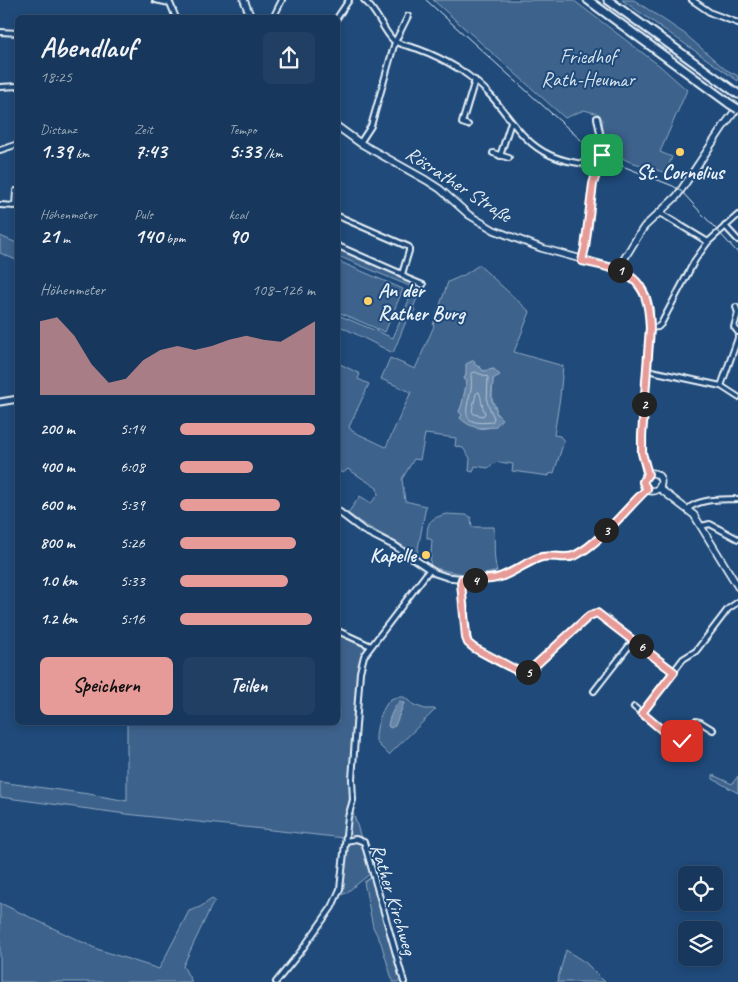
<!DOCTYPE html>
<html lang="de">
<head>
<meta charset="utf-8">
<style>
	body { margin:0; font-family:Caveat,sans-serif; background:#203f62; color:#f1f3f6; height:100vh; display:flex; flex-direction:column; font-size:19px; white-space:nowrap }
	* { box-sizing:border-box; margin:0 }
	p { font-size:16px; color:#9eacbb }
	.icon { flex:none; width:28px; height:28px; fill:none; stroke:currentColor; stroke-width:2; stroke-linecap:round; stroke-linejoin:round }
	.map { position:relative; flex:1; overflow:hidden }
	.details { position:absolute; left:15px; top:15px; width:325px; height:710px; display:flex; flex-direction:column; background:#17385c; border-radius:8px; box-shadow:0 2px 8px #0003,0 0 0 1px #365272 }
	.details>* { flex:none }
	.buttons { position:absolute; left:678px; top:866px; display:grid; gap:10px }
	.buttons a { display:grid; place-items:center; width:45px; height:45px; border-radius:8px; background:#17385c; box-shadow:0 2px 8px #0003,0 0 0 1px #365272; font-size:25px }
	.pin { position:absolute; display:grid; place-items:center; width:42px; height:42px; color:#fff; margin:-21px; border-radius:10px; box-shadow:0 2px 8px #0006 }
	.km { position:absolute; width:25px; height:25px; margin:-12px; border-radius:50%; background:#222; color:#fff; font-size:14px; line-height:25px; text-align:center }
	.round { display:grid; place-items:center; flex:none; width:52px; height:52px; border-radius:8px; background:#203f62 }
	.headline { display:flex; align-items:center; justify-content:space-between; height:85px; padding:0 25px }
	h1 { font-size:28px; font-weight:700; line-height:38px }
	.metrics { display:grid; grid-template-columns:repeat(3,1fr); gap:8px; height:85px; padding:5px 25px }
	.metrics div { display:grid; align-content:center }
	.metrics b { font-size:21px; font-weight:700 }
	.metrics small { font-size:14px; font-weight:400 }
	.metrics p { font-size:14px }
	.chart { height:140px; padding:10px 25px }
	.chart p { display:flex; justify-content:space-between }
	.chart svg { width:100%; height:90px; margin-top:5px; fill:#e69b98; opacity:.7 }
	.button { display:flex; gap:10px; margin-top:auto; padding:10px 25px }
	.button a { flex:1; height:58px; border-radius:8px; background:#e69b98; color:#111; font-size:20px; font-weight:700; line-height:58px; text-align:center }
	.button a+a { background:#203f62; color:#f1f3f6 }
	ul { padding:0 25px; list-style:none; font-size:16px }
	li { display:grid; grid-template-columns:80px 60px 1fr; align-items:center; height:38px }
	li i { height:12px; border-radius:6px; background:#e69b98 }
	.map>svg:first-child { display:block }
	.green { fill:#3c628c; stroke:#92aac2; fill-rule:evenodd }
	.water { fill:#6685a7; stroke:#9ab0c7 }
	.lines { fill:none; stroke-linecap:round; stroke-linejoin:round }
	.shore { stroke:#b4c6d8; stroke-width:1 }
	.minor-casing { stroke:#e8f1f8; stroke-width:8 }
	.tertiary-casing { stroke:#e8f1f8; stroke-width:9 }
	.secondary-casing { stroke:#e8f1f8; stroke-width:9 }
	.motorway-casing { stroke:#e8f1f8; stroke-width:11 }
	.minor { stroke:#1f4a7a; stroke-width:4 }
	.tertiary { stroke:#1f4a7a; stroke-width:5 }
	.secondary { stroke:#1f4a7a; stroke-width:5.5 }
	.motorway { stroke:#1f4a7a; stroke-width:7 }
	.tram { stroke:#e8f1f8; stroke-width:1 }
	.motorway-bridge-casing { stroke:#e8f1f8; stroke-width:11; stroke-linecap:butt }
	.motorway-bridge { stroke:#1f4a7a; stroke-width:7 }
	.route-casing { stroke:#fff; stroke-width:10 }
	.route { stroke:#e69b98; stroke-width:6 }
	.poi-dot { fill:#ffd166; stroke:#1f4a7a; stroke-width:2 }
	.labels { text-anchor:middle; stroke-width:4; stroke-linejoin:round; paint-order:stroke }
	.park-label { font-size:20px; fill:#d7e3ed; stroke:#1f4a7a }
	.poi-label { font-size:20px; font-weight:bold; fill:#e8f1f8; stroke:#1f4a7a }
	.street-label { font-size:20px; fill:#e8f1f8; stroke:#1f4a7a }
</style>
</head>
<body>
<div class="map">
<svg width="738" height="982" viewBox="0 0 738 982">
	<rect width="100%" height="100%" fill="#1f4a7a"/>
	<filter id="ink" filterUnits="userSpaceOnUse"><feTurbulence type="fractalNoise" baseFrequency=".02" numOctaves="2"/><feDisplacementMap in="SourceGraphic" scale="10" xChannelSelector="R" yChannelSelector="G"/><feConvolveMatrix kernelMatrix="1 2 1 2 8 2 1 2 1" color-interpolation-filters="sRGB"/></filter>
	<g filter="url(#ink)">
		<!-- green -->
		<g class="green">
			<path d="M433,0H573L577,3L660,66L687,90L660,152L672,157L666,173L628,161L605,149L602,119L599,114L584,110L565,118Z"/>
			<path d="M622,0H634L685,34L725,69L738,76V81Z"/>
			<path d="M0,236L17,243V255L16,260L0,253Z"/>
			<path d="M338,249L422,286L413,308L415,309L412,315L409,314L393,353L338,325V315L393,338L414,288L338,256Z"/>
			<path d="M338,261L403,289L385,332L338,312Z"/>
			<path d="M479,265L530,312L514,352L563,366L560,397L554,435L560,436L564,441L554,473L549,474V476L512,471L513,464L499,462L494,463L488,468L475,466L473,472L469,471L470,458L463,448L455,446L456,438L425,434L420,460L414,459L402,479L405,501L426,506L417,554L360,522L348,513L360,496L371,503L378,495L377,488L348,469L343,473L338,471V363L360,374L358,379L369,384L349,427L352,431L386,447L411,392L381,379L390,358L415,369L434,326L433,325L448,282L464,275ZM471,362L477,367H480L483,371L494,369L499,374L493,379L492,399L496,408V413L501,419L495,427L478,429L460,418L462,415L459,412L462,404L467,381L464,379L466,375L467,364Z"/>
			<path d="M446,514L466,515L471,517L472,527H494C495,542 493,557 497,571C476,578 450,573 430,566L432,540L427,538C427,521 430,519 446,514Z"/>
			<path d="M338,635L366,648L359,665L357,678L352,747L349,804L344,838L126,814L0,797V782L89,794L127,801V723L338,722Z"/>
			<path d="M404,697L414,705L425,709H436L389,755L376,742C375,729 381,708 391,699C395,697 399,697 404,697Z"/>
			<path d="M713,775L732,784L738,776V793L713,779Z"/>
			<path d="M351,812H353L361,838L353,836L348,838Z"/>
			<path d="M353,840C367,843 367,861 371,873L346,893L342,895L340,894L347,846L349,842Z"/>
			<path d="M372,877L402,982H393L381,943L373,927L364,882Z"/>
			<path d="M212,899L215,901L211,907L183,966L192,982H0V903L97,949L159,969L189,911L200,907Z"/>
			<path d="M566,950L586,963L605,982H557Z"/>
		</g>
		<!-- water -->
		<g class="water">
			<path d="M474,360L475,365L480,367L483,371L494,369L500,375L493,379C493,386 490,395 492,401C493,407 497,407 496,413L502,419L495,427C480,428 471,429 460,418L462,415L459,412L462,404L467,381L464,379L466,375V364Z"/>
			<path d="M400,701L404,703L395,726L390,728L388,726C389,717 394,707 400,701Z"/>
		</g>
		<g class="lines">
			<!-- shore -->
			<g class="shore">
				<path d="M475,372L488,377L487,402L494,418L492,422C459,426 466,411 471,389C472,384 471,379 471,374Z"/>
				<path d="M479,392C482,397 481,406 485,413L483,416L474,414L472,411L476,394Z"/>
			</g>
			<!-- minor casing -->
			<g class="minor-casing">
				<g id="minor">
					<path d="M155,0L170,3L176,18"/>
					<path d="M364,0C378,12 382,29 393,40C399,45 410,46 418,49C432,54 446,61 459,69C471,77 482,86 491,96C510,117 523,143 550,155C565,162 583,164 599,166"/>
					<path d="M692,0L711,13L738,23"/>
					<path d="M273,18L282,0"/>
					<path d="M337,18L349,0"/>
					<path d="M0,32L18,33"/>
					<path d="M0,87L18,86"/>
					<path d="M468,125L462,123L475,80"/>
					<path d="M360,143L371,126L395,42L408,16"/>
					<path d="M0,150L18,144"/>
					<path d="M493,153L509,158"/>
					<path d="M500,156L511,122"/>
					<path d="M0,205L15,206L16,191"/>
					<path d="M660,213L708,242"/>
					<path d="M338,216L409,247V251L402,274"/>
					<path d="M725,226L738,240"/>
					<path d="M338,246L402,274L406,278L423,285"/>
					<path d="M582,260L585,248L593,184L603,148L597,118"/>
					<path d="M736,307L738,313L734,327L738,332"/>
					<path d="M650,328L658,327L661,324L695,260L708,242L738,215"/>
					<path d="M647,370L721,386L738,397"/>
					<path d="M721,386L738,338"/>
					<path d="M688,509C699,498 723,500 738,499"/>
					<path d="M701,526L710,524L738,539"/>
					<path d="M462,579L461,583L468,643C480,653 512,671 527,673L589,616L597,613L674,672"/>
					<path d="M338,631L371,646"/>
					<path d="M594,691L633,641"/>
					<path d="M634,707L662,730L682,741L695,721L700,722L713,730"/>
					<path d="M642,713L683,659L696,651L728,609L738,602"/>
					<path d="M346,841L356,839L364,842L404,982"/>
					<path d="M276,982L301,951L332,907L340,889L348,817L353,800L352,779L360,672L364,656L430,569"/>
				</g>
			</g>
			<!-- tertiary casing -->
			<g class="tertiary-casing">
				<g id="tertiary">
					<path d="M0,402L18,399"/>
					<path d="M338,511L363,530L395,546L435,573L447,577L476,580L500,577L541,557C552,554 565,560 575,555C598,545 627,507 647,489"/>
				</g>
			</g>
			<!-- secondary casing -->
			<g class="secondary-casing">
				<g id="secondary">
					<path d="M244,0L251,18"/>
					<path d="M338,127L360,143L426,180L440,189L469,215L494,230L541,248L618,269L636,282L646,296L649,308L650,328L642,436V453L647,474"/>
					<path d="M618,269L638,236L644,227L677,196L723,127L738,107"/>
					<circle cx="652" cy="482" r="9"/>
					<path d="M659,488L694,515L738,587"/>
				</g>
			</g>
			<!-- motorway casing -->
			<g class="motorway-casing">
				<g id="motorway">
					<path d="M588,0L730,104"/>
					<path d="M608,0L738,94"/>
				</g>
			</g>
			<!-- minor -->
			<use href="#minor" class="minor"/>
			<!-- tertiary -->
			<use href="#tertiary" class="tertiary"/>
			<!-- secondary -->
			<use href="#secondary" class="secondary"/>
			<!-- motorway -->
			<use href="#motorway" class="motorway"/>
			<!-- tram -->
			<path class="tram" d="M426,0L592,150L625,167L673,186L681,191L738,253"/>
			<!-- motorway-bridge casing -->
			<g class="motorway-bridge-casing">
				<path id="motorway-bridge" d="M730,104L738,109"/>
			</g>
			<!-- motorway-bridge -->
			<use href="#motorway-bridge" class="motorway-bridge"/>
		</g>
	</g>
	<g class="lines" filter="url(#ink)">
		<!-- route casing -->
		<g class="route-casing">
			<path id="route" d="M602,155L593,184L585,248L582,261C629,271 648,275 650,328L642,436V453L648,474L643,482L647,489C626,509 601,542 576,555C564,561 551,553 538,558C525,563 513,573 500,577C489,581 474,580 462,579L461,583L466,638L468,643L474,648L516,670L527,673L589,616L597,613L674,672L642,713L662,730L682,741"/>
		</g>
		<!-- route -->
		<use href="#route" class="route"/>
	</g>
	<!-- markers -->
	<g class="poi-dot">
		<circle cx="680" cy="152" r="5"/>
		<circle cx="368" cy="301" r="5"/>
		<circle cx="426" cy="555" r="5"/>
	</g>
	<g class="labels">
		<!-- park labels -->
		<g class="park-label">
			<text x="588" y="63">Friedhof<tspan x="588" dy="23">Rath-Heumar</tspan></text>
		</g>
		<!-- poi labels -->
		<g class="poi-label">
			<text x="680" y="179">St. Cornelius</text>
			<text x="378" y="297" text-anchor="start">An der<tspan x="378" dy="23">Rather Burg</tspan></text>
			<text x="416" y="562" text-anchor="end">Kapelle</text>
		</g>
		<!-- street labels -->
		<g class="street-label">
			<text transform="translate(459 184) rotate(33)" y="7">Rösrather Straße</text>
			<text transform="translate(394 899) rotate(73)" y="7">Rather Kirchweg</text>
		</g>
	</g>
</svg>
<div class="buttons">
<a><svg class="icon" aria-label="locate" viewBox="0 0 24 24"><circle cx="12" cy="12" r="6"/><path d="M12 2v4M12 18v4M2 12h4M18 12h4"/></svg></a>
<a><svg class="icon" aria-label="layers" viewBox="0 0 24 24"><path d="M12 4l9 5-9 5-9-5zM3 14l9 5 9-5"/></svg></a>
</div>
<div class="pin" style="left:602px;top:155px;background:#1e9e55"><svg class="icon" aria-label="arrive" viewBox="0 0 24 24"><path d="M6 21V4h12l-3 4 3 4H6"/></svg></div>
<div class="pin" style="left:682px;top:741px;background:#d93025"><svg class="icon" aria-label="check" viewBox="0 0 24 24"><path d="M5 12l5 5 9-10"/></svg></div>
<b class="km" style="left:620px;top:270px">1</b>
<b class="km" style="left:644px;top:404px">2</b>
<b class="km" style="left:606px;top:530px">3</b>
<b class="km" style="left:475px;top:580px">4</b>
<b class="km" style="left:528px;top:672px">5</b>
<b class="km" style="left:641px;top:646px">6</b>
<section class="details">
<div class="headline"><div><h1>Abendlauf</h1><p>18:25</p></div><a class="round"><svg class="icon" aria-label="share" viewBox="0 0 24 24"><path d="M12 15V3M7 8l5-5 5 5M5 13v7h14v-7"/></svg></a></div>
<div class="metrics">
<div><p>Distanz</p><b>1.39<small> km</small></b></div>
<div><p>Zeit</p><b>7:43</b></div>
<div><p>Tempo</p><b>5:33<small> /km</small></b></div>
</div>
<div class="metrics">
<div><p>Höhenmeter</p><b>21<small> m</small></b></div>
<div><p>Puls</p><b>140<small> bpm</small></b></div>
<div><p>kcal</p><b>90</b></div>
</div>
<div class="chart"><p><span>Höhenmeter</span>108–126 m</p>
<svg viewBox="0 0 160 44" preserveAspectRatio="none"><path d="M0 44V8L10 6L20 15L30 29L40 38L50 36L60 27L70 22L80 20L90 22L100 20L110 17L120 15L130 17L140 18L150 13L160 8V44z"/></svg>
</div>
<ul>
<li><b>200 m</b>5:14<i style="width:100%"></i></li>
<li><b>400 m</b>6:08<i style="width:54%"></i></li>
<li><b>600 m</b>5:39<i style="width:74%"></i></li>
<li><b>800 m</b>5:26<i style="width:86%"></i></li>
<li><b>1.0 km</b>5:33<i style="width:80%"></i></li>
<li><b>1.2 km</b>5:16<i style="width:98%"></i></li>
</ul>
<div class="button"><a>Speichern</a><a>Teilen</a></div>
</section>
</div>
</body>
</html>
